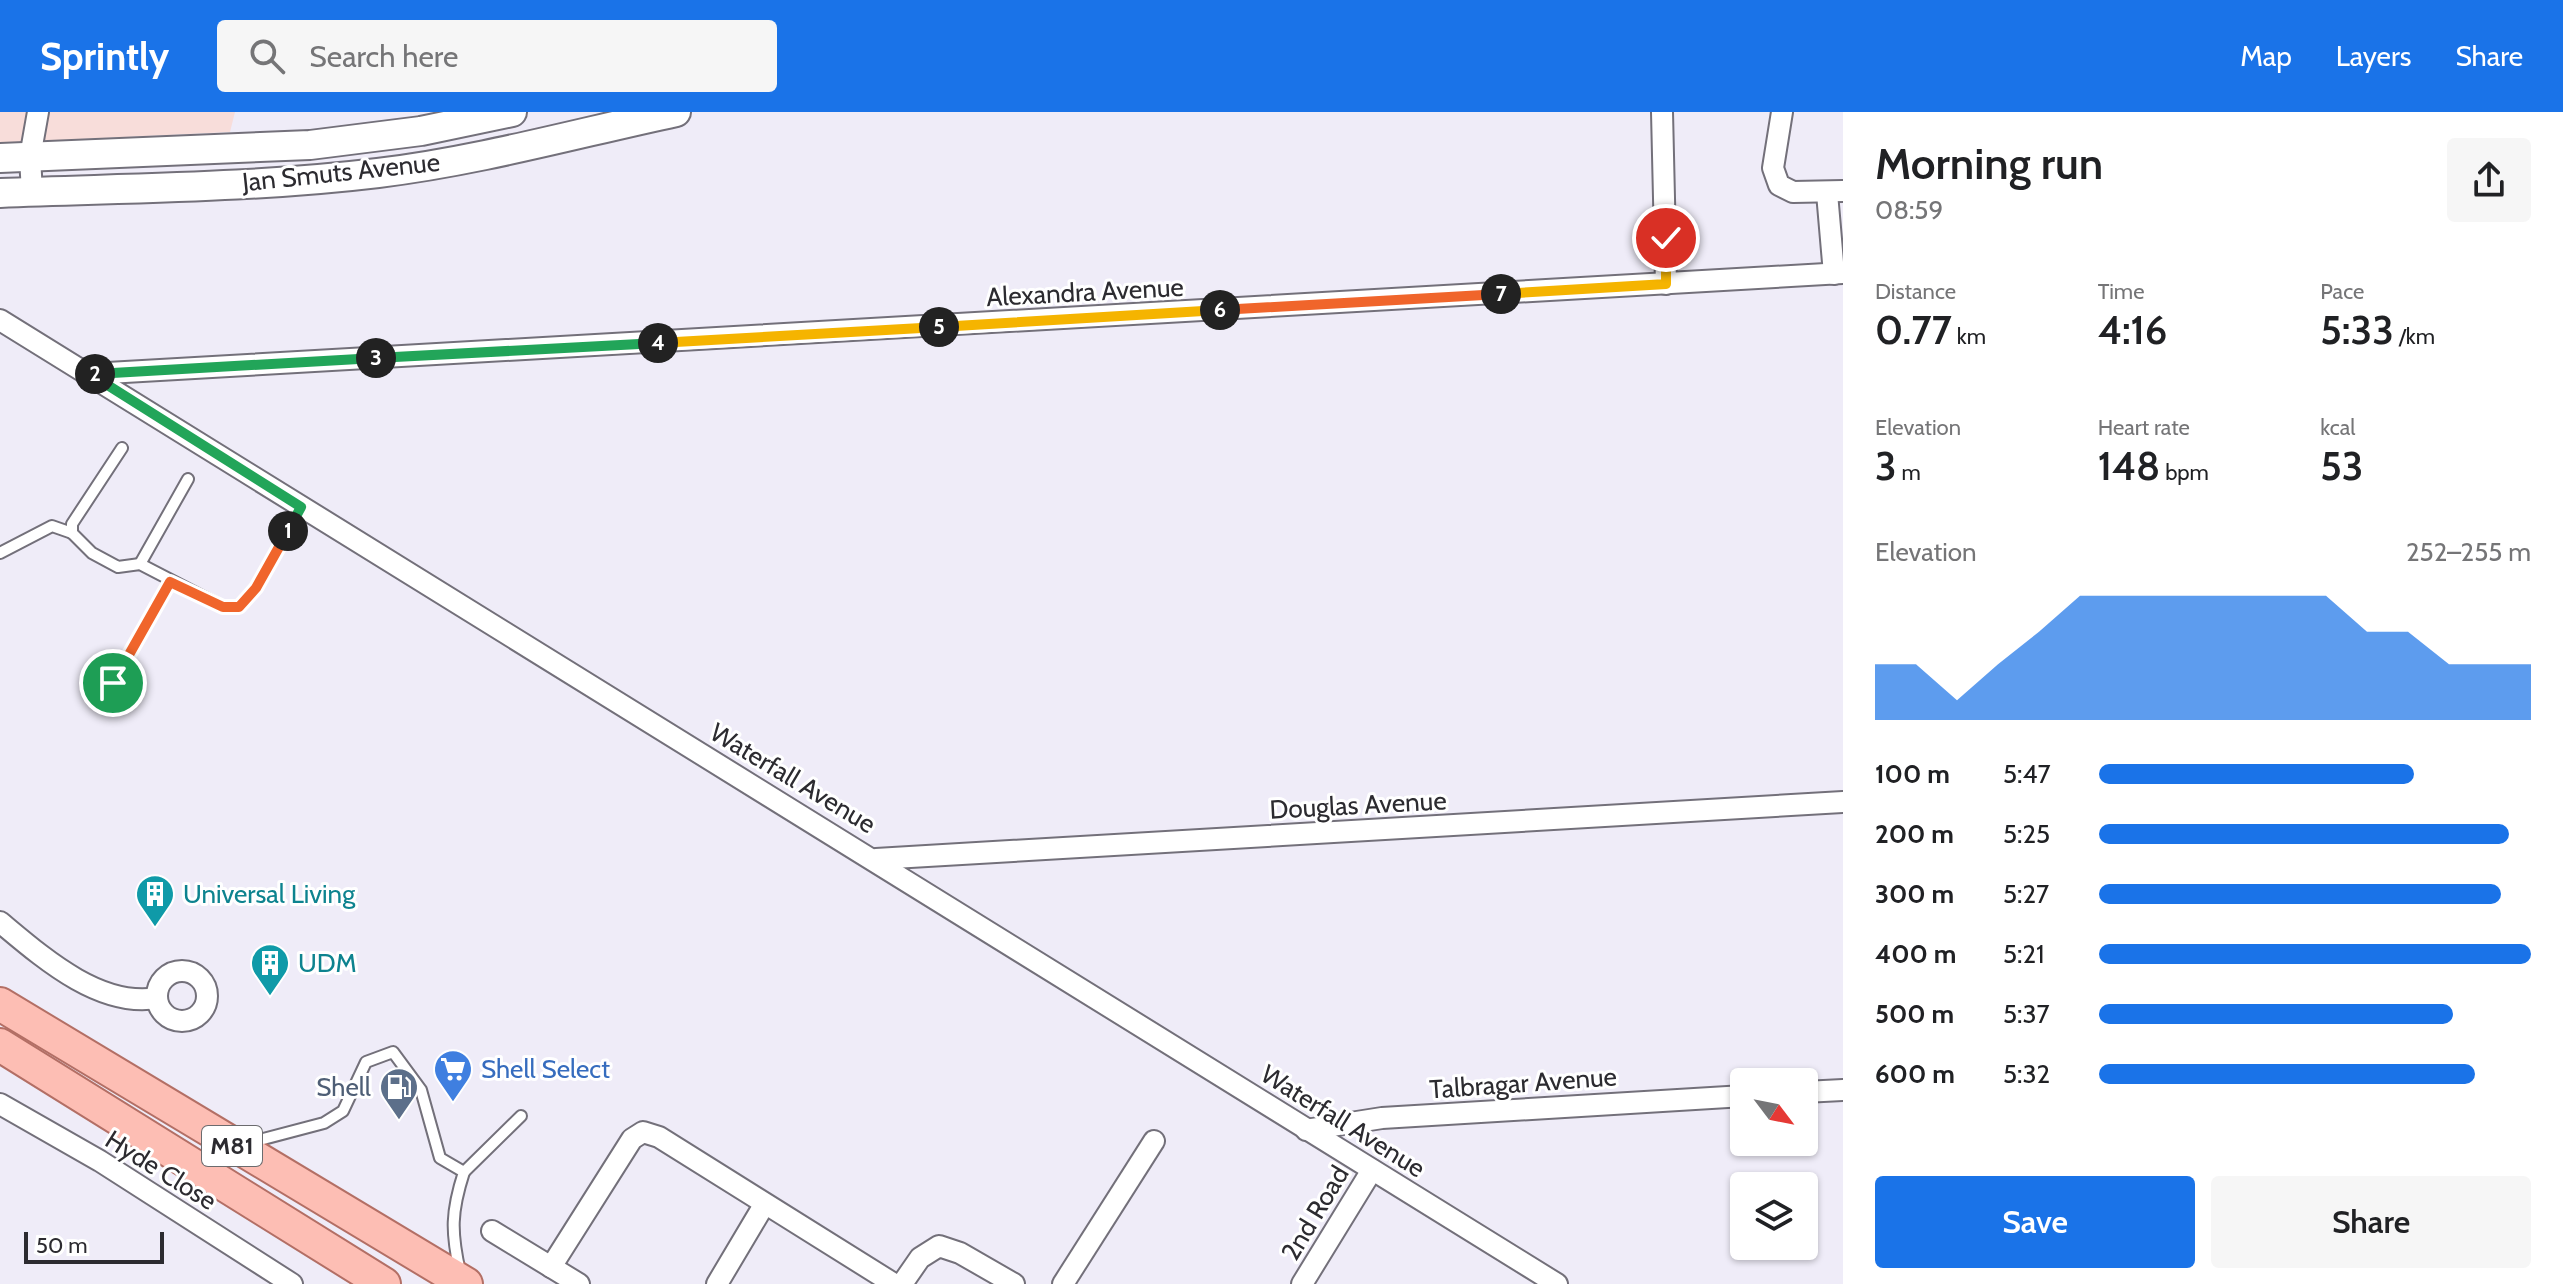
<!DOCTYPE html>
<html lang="en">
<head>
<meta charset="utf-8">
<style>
	body { margin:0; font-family:Cabin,sans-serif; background:#f6f6f6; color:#202124; height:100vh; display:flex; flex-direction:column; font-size:30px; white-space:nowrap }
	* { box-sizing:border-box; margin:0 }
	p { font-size:26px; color:#757577 }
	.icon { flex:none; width:44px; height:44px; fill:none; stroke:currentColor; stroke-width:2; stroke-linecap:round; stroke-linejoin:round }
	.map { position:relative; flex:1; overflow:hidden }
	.side { display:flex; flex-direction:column; background:#fff; width:720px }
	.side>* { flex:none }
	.needle { width:52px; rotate:122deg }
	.controls { position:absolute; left:1730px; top:956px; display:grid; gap:16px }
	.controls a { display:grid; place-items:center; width:88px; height:88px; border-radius:8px; background:#fff; box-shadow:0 2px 6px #0004; font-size:40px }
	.scale { position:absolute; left:24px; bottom:20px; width:140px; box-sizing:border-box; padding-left:8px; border:4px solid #2c2b30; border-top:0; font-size:22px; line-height:28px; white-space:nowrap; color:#2c2b30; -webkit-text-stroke:6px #fff; paint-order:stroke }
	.pin { position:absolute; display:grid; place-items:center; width:68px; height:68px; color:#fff; margin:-34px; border:4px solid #fff; border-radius:50%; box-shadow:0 2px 8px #0007 }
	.km { position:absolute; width:40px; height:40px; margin:-20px; border-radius:50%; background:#222; color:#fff; font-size:22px; line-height:40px; text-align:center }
	.round { display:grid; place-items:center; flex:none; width:84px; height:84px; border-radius:8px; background:#f6f6f6 }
	.head { display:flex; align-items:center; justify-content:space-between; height:136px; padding:0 32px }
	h1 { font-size:44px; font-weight:600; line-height:60px }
	.metrics { display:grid; grid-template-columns:repeat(3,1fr); gap:12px; height:136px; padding:8px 32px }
	.metrics div { display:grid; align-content:center }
	.metrics b { font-size:40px; font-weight:600 }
	.metrics small { font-size:22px; font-weight:400 }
	.metrics p { font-size:22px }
	.chart { height:224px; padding:16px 32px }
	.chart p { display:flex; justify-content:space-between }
	.chart svg { width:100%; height:144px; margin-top:8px; fill:#1a73e8; opacity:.7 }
	.primary-button { display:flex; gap:16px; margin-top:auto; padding:16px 32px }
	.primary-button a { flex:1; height:92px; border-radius:8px; background:#1a73e8; color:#fff; font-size:32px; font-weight:600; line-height:92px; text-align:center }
	.primary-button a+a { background:#f6f6f6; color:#202124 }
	ul { padding:0 32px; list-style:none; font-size:26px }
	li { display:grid; grid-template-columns:128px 96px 1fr; align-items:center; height:60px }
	li i { height:20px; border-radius:10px; background:#1a73e8 }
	header { display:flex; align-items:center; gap:48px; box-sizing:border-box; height:112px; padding:0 40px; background:#1a73e8; color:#fff }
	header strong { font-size:38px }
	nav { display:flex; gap:44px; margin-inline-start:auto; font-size:28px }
	.search { width:560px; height:72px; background:#f6f6f6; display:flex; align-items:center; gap:20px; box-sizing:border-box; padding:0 28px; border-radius:8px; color:#757577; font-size:30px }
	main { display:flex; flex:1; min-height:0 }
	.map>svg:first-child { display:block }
	.commercial { fill:#f8ddda }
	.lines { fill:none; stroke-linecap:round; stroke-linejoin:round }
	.lane-casing { stroke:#73707a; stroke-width:14 }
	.street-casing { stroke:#73707a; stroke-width:24 }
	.secondary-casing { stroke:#73707a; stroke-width:32 }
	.primary-casing { stroke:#b36f65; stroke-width:36 }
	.lane { stroke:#fff; stroke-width:10 }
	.street { stroke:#fff; stroke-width:20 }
	.secondary { stroke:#fff; stroke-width:28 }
	.primary { stroke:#fdbeb4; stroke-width:32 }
	.split-1-casing { stroke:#fff; stroke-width:16 }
	.split-2-casing { stroke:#fff; stroke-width:16 }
	.split-3-casing { stroke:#fff; stroke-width:16 }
	.split-4-casing { stroke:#fff; stroke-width:16 }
	.split-5-casing { stroke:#fff; stroke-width:16 }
	.split-6-casing { stroke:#fff; stroke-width:16 }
	.split-7-casing { stroke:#fff; stroke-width:16 }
	.split-8-casing { stroke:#fff; stroke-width:16 }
	.split-1 { stroke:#f0652b; stroke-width:10 }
	.split-2 { stroke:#22a559; stroke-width:10 }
	.split-3 { stroke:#22a559; stroke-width:10 }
	.split-4 { stroke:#22a559; stroke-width:10 }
	.split-5 { stroke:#f5b400; stroke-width:10 }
	.split-6 { stroke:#f5b400; stroke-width:10 }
	.split-7 { stroke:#f0652b; stroke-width:10 }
	.split-8 { stroke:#f5b400; stroke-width:10 }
	.labels { text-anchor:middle; stroke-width:6; stroke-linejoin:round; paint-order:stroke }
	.shield { fill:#fff; stroke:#6b6b6e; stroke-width:2 }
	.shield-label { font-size:24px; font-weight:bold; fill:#2c2b30 }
	.street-label { font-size:26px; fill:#2c2b30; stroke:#fff }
	.culture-label { font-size:26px; fill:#0d838f; stroke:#fff; text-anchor:start }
	.shop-label { font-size:26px; fill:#366cbe; stroke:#fff; text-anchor:start }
	.service-label { font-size:26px; fill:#4e5e75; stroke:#fff; text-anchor:end }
</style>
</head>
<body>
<header>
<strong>Sprintly</strong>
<div class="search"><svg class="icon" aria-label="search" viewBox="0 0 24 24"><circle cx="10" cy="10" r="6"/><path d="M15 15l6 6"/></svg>Search here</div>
<nav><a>Map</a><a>Layers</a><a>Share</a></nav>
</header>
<main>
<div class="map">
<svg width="1843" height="1172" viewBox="0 0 1843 1172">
	<rect width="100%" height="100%" fill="#efecf8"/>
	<!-- commercial -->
	<path class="commercial" d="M0,0H235L230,20L0,31Z"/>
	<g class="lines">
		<!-- lane casing -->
		<g class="lane-casing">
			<g id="lane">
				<path d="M122,336L72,412V421L92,441L118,455L140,452L223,495H239L256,476L301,395"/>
				<path d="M0,441L52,414L72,421"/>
				<path d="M140,452L188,367"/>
				<path d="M113,571L170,470"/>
				<path d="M248,1031L324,1011L343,999L366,950L393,940L421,978L440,1046L464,1060C451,1100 451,1120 460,1160"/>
				<path d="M464,1060L521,1004"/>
			</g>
		</g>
		<!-- street casing -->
		<g class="street-casing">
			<g id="street">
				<path d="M1662,0L1666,172"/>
				<path d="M1782,0L1773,56L1779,73L1793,80L1843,79"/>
				<path d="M32,81L30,45L38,0"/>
				<path d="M1827,81L1834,162"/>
				<path d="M0,208L1557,1172"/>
				<path d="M90,262L1843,161"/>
				<path d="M876,747L1843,690"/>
				<path d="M0,810C42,845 99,896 157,886"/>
				<circle cx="182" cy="884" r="25"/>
				<path d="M1804,980L1843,978"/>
				<path d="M0,992L100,1049L292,1172"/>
				<path d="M1306,1018L1382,1006L1744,984"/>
				<path d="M492,1119L579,1172"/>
				<path d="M551,1155L632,1027L643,1020L659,1025L894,1172"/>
				<path d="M717,1172L764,1093"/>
				<path d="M902,1172L920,1146L939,1134L960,1141L1014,1172"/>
				<path d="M1063,1172L1154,1029"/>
				<path d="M1302,1172L1372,1058"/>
			</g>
		</g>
		<!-- secondary casing -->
		<g class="secondary-casing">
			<g id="secondary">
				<path d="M0,46L310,33L421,19L512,0"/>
				<path d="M0,81C126,76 253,76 378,61C478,49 578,21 676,0"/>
			</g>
		</g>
		<!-- primary casing -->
		<g class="primary-casing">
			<g id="primary">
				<path d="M0,892L466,1172"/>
				<path d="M0,933L384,1172"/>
			</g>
		</g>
		<!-- lane -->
		<use href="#lane" class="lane"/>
		<!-- street -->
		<use href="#street" class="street"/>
		<!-- secondary -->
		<use href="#secondary" class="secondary"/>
		<!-- primary -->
		<use href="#primary" class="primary"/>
	</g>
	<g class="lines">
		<!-- split-1 casing -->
		<g class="split-1-casing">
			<path id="split-1" d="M113,571L170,470L223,495H239L256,476L288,419"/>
		</g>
		<!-- split-2 casing -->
		<g class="split-2-casing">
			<path id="split-2" d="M95,262H90L301,395L288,419"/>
		</g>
		<!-- split-3 casing -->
		<g class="split-3-casing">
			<path id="split-3" d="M95,262L376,246"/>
		</g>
		<!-- split-4 casing -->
		<g class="split-4-casing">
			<path id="split-4" d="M376,246L658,231"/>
		</g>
		<!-- split-5 casing -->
		<g class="split-5-casing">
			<path id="split-5" d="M658,231L939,215"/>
		</g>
		<!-- split-6 casing -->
		<g class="split-6-casing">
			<path id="split-6" d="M939,215L1220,198"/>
		</g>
		<!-- split-7 casing -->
		<g class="split-7-casing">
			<path id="split-7" d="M1220,198L1501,182"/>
		</g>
		<!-- split-8 casing -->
		<g class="split-8-casing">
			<path id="split-8" d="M1501,182L1666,172V126"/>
		</g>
		<!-- split-1 -->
		<use href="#split-1" class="split-1"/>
		<!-- split-2 -->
		<use href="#split-2" class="split-2"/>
		<!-- split-3 -->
		<use href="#split-3" class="split-3"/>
		<!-- split-4 -->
		<use href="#split-4" class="split-4"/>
		<!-- split-5 -->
		<use href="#split-5" class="split-5"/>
		<!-- split-6 -->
		<use href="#split-6" class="split-6"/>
		<!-- split-7 -->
		<use href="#split-7" class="split-7"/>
		<!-- split-8 -->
		<use href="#split-8" class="split-8"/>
	</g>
	<!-- icons -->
	<defs>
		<g id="building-pin" transform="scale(2)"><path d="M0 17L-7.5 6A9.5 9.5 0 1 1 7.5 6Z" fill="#0f9aa8" stroke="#fff"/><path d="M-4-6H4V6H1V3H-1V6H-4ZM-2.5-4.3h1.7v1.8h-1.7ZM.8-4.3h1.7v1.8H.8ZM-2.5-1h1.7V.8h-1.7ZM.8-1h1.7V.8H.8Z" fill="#fff"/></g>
		<g id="supermarket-pin" transform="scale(2)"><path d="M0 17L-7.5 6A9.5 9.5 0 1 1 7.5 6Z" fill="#3f7fe0" stroke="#fff"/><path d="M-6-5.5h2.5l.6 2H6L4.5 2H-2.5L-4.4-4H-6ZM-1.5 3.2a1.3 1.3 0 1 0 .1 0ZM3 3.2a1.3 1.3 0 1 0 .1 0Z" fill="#fff"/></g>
		<g id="fuel-pin" transform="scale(2)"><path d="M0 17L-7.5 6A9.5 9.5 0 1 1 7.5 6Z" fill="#5c6f8a" stroke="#fff"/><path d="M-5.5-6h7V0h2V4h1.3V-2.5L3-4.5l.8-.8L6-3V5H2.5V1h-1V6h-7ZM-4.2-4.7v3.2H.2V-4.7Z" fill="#fff"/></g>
	</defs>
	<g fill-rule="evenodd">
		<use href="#building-pin" x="155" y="782"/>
		<use href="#building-pin" x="270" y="851"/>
		<use href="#supermarket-pin" x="453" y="957"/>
		<use href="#fuel-pin" x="399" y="975"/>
	</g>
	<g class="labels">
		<!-- shield labels -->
		<rect class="shield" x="202" y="1014" width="60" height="40" rx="6"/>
		<g class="shield-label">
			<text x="232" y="1042">M81</text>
		</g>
		<!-- street labels -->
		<g class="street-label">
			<text transform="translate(341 60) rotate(-6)" y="9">Jan Smuts Avenue</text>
			<text transform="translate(1085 180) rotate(-3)" y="9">Alexandra Avenue</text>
			<text transform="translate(793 666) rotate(31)" y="9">Waterfall Avenue</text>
			<text transform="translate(1358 693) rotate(-3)" y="9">Douglas Avenue</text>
			<text transform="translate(1523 971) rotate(-4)" y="9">Talbragar Avenue</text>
			<text transform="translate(1343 1009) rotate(32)" y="9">Waterfall Avenue</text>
			<text transform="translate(161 1058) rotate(32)" y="9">Hyde Close</text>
			<text transform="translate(1315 1101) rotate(-59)" y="9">2nd Road</text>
		</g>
		<!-- culture labels -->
		<g class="culture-label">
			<text x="183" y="791">Universal Living</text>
			<text x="298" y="860">UDM</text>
		</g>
		<!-- shop labels -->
		<g class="shop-label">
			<text x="481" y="966">Shell Select</text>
		</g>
		<!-- service labels -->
		<g class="service-label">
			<text x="371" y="984">Shell</text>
		</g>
	</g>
</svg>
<div class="controls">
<a><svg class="needle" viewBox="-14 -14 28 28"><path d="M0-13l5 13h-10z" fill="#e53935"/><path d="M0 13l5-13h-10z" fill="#757577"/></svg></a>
<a><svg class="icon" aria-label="layers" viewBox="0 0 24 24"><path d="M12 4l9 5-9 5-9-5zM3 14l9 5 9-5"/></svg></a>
</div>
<div class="scale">50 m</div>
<div class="pin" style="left:113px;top:571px;background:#1e9e55"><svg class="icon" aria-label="arrive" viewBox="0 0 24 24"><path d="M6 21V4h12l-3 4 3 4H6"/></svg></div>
<div class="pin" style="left:1666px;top:126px;background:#d93025"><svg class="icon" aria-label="check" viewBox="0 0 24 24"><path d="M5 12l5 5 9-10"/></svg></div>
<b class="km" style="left:288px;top:419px">1</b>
<b class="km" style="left:95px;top:262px">2</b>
<b class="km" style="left:376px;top:246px">3</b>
<b class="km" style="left:658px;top:231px">4</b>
<b class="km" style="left:939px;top:215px">5</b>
<b class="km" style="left:1220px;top:198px">6</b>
<b class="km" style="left:1501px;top:182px">7</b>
</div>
<section class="side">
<div class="head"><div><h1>Morning run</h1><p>08:59</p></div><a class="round"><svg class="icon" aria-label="share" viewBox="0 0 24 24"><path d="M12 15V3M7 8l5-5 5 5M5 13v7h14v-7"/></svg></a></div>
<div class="metrics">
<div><p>Distance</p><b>0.77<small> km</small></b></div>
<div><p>Time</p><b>4:16</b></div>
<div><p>Pace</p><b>5:33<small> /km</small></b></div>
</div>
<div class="metrics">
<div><p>Elevation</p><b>3<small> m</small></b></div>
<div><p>Heart rate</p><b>148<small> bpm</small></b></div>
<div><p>kcal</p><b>53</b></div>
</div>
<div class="chart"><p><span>Elevation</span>252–255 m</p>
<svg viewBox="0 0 160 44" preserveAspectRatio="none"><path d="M0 44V27L10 27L20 38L30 27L40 17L50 6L60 6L70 6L80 6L90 6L100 6L110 6L120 17L130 17L140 27L150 27L160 27V44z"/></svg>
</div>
<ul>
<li><b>100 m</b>5:47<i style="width:73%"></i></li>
<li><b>200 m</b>5:25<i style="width:95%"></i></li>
<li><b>300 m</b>5:27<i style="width:93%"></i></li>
<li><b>400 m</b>5:21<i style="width:100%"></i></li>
<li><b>500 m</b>5:37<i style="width:82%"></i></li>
<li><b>600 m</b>5:32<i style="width:87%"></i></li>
</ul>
<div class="primary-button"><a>Save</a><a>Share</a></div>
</section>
</main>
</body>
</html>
